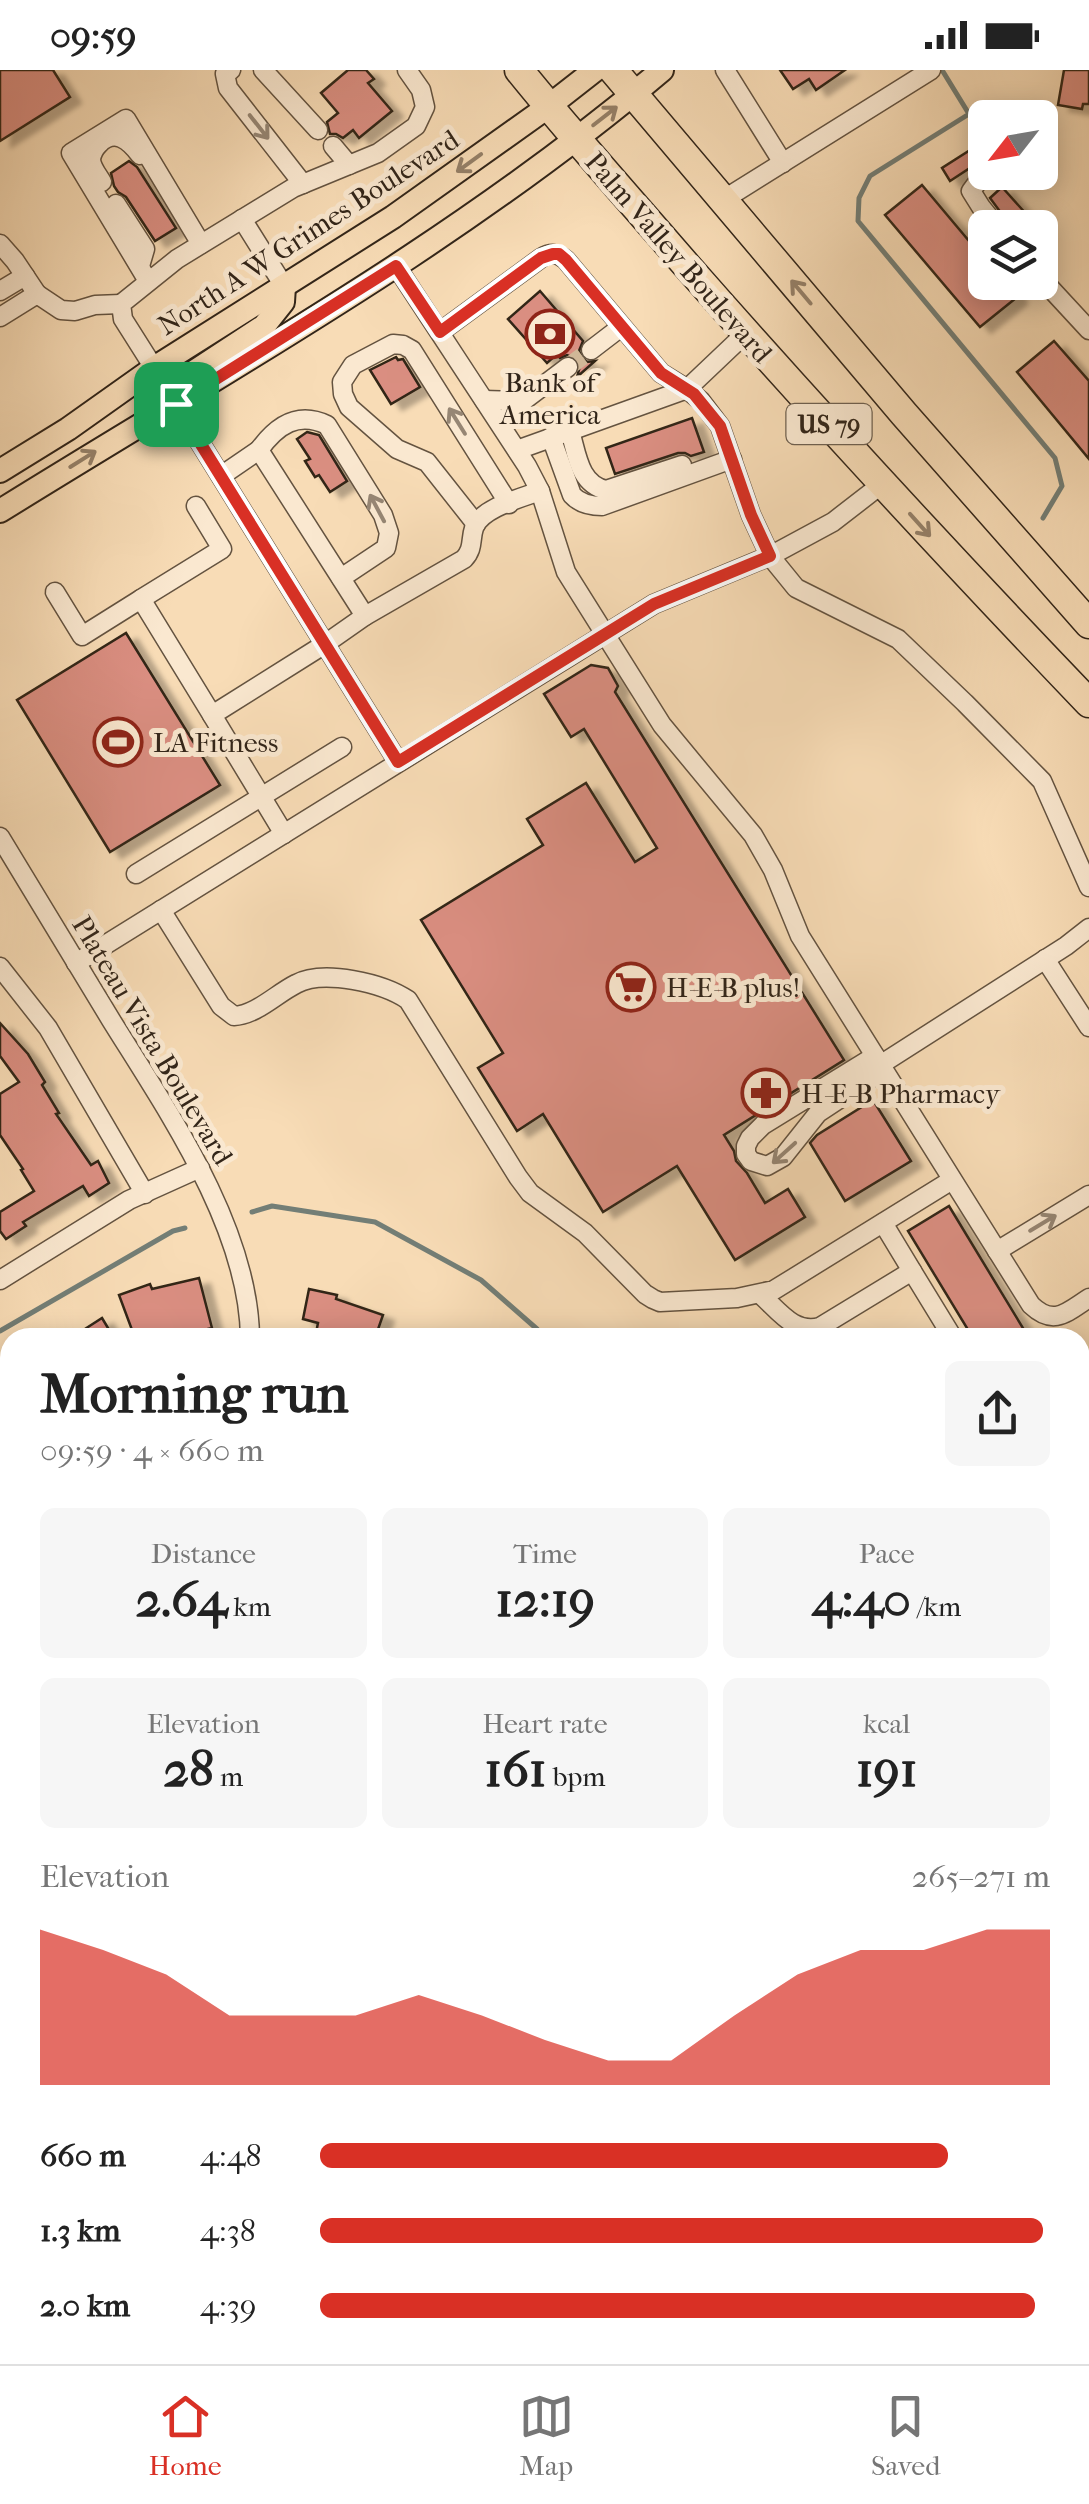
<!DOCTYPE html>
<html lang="en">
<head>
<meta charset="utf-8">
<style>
	body { margin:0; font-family:"IM FELL French Canon",serif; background:#f6f6f6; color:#222; height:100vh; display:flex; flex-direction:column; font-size:38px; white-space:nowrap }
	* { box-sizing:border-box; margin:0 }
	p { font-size:32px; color:#767676 }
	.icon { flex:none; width:55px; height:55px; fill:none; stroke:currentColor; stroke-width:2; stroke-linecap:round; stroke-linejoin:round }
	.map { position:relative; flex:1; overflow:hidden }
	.panel { position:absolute; left:0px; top:1258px; width:1090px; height:1038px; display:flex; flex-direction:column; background:#fff; border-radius:30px 30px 0 0; box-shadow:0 5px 25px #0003 }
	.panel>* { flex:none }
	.needle { width:65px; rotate:239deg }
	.buttons { position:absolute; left:968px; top:30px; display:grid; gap:20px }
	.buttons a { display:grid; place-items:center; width:90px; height:90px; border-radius:15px; background:#fff; box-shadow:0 5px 25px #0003; font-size:50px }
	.pin { position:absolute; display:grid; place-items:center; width:85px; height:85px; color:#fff; margin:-42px; border-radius:20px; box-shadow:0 5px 15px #0006 }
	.round { display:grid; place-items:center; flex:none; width:105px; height:105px; border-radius:15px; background:#f6f6f6 }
	.summary { display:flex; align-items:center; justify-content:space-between; height:170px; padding:0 40px }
	h1 { font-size:55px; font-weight:700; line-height:75px }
	.figures { display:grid; grid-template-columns:repeat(3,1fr); gap:15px; height:170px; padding:10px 40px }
	.figures div { display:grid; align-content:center; border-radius:15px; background:#f6f6f6; text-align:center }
	.figures b { font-size:50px; font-weight:700 }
	.figures small { font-size:28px; font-weight:400 }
	.figures p { font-size:28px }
	.chart { height:280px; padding:20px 40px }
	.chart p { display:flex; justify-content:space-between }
	.chart svg { width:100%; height:180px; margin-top:10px; fill:#d93025; opacity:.7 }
	ul { padding:0 40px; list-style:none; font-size:32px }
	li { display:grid; grid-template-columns:160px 120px 1fr; align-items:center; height:75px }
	li i { height:25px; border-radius:12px; background:#d93025 }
	.status { display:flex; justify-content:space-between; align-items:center; height:70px; padding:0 50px; background:#fff; direction:ltr }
	.status svg { height:28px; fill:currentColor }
	.menu { display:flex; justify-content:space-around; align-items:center; height:140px; border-top:2px solid #e0e0e0; background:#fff; font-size:28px; color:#767676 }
	.menu a { display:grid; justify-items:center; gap:5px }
	.menu .on { color:#d93025 }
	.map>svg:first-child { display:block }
	.park { fill:url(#park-dots); stroke:#777254; stroke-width:2.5 }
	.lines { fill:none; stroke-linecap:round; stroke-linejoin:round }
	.stream { stroke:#737e76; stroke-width:5 }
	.building { fill:#da8e81; stroke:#322519; stroke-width:2.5; filter:url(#shadow) }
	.minor-tunnel { stroke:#d0b797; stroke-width:18; stroke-dasharray:18 9; stroke-linecap:butt }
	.minor-casing { stroke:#645340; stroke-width:21 }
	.major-casing { stroke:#322519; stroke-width:26 }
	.highway-casing { stroke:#322519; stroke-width:31 }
	.path { stroke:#322519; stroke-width:2.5; stroke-dasharray:8 5; stroke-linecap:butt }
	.minor { stroke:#fae8d0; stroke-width:18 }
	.major { stroke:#f8dcb6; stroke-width:22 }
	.highway { stroke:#f8dcb6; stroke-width:28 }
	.oneway { stroke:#958068 }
	.oneway2 { stroke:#968674 }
	.route-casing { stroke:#fff; stroke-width:20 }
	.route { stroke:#d93025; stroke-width:12 }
	.labels { text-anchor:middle; stroke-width:10; stroke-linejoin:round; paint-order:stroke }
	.shield { fill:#fae8d0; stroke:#6e6050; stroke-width:2.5 }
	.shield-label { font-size:25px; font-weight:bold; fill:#322519 }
	.street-label { font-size:28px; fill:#322519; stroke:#fae8d0 }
	.poi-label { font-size:28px; fill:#322519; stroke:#fae8d0; text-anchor:start }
</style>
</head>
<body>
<div class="status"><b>09:59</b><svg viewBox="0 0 49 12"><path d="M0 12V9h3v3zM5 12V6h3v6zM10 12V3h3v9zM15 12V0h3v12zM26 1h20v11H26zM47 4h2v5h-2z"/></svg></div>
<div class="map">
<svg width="1089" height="2294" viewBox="0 0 1089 2294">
	<defs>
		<pattern id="park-dots" width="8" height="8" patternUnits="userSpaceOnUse" patternTransform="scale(2.5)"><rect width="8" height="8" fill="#bcc08f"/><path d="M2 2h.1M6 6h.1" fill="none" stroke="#999c74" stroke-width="1.8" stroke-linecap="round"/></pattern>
		<filter id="shadow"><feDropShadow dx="11" dy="6" stdDeviation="2.5" flood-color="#0004"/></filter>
	</defs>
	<rect width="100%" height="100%" fill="#f8dcb6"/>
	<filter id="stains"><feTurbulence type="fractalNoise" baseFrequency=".002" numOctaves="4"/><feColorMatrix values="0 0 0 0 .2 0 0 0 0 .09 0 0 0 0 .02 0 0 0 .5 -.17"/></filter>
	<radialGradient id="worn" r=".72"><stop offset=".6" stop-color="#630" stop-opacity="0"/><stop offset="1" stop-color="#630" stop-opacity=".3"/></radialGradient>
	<!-- park -->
	<path class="park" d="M327,2285H516L519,2294H329Z"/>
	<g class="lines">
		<!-- stream -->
		<g class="stream">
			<path d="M942,0L969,44L870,106L859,128L858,151L1055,388L1062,416L1043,448"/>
			<path d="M252,1142L272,1136L375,1152L481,1210L537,1259L543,1268"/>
			<path d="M0,1261L173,1161L185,1158"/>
			<path d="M1080,1374L1089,1369"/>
			<path d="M0,2135L10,2129"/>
		</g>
	</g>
	<!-- building -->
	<g class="building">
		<path d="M0,0H53L70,27L0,71Z"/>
		<path d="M348,0H366L374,9L368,13L392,41L359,68L353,60L343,68L336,64H330L327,52L338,43L321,23Z"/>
		<path d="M780,0H845L816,20L809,9L793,19Z"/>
		<path d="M1064,0H1089V34H1083L1082,39L1058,35Z"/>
		<path d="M978,75L985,88L950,111L942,98Z"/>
		<path d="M129,91L137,97L176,158L155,171L126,127L118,122L114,116L111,103Z"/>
		<path d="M922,115L985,190V212H1006L1015,224L1016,228L980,257L885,145Z"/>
		<path d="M1002,117L1028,146L1024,149L1032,158H1012L1010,155L990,128Z"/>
		<path d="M540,221L583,271L579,281L582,288L587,292L595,291L577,307L580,296L577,289L567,285L560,288L557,284L547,293L508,249Z"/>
		<path d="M1054,271L1089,311V389L1017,302Z"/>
		<path d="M396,287L398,290L403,289L420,317L391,334L370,300Z"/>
		<path d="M692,348L704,382L691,386L685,383H678L615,404L606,378Z"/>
		<path d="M307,362L319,365L347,411L330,422L319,405L315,407L305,391L310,389L297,369Z"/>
		<path d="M126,563L220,715L110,782L17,630Z"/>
		<path d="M591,595L608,598L618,616L615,622L844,990L724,1065L734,1081L736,1091L747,1103L765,1133L788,1119L805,1147L735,1190L677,1096L603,1142L543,1044L517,1061L478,998L503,983L421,850L543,775L527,749L586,713L635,792L657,778L584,659L571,667L544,624Z"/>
		<path d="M0,953L28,984L45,1012L42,1015L59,1043L56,1044L91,1095L98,1091L109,1113L89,1126L83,1116L23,1152L26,1156L6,1169L0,1161V1142L34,1121L21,1100L23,1099L0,1065V1024L19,1012L0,986Z"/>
		<path d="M873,1030L911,1091L845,1131L810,1073L817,1065Z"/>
		<path d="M949,1136L1029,1268H973L908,1161Z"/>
		<path d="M199,1208L212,1258L179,1266L177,1261L159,1268H135L119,1225L150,1214L152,1219Z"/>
		<path d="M309,1219L337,1225L336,1229L383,1245L375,1268H315L318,1253L303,1249Z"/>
		<path d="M102,1248L114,1268H71Z"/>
	</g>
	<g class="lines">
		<!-- minor-tunnel -->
		<path class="minor-tunnel" d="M568,297L591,280"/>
		<!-- minor casing -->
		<g class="minor-casing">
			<g id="minor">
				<path d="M231,0L225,4L228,18L303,114"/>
				<path d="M263,0L318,60"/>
				<path d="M725,0L783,93"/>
				<path d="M333,76L349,95"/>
				<path d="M985,102L971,121L981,137L998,158"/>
				<path d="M102,112C98,105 91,97 91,89C92,83 95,78 99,74C114,58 129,70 140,85"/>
				<path d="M723,130L931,0"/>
				<path d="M116,134L145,179L140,196"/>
				<path d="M242,149L284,216"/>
				<path d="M0,174L15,191L37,224"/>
				<path d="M396,196L527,396L540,421L566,502L662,655L753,765L773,800L800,866L1031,1235C1054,1257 1067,1242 1089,1228"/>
				<path d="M1040,207L1089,260"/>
				<path d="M148,211L71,83L126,49L201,174"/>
				<path d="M0,221L25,206"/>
				<path d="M0,247L37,224L61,240L75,241L95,235L121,234"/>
				<path d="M440,262L541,188C551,182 557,183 566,190L661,303L687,319L746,263"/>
				<path d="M591,280L621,257"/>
				<path d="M154,298L123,249L121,234L177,189L293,118L378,83L416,56L425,37L421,20L407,0"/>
				<path d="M484,330L523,331L568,297"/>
				<path d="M176,334L398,692"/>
				<path d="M570,361C577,384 579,414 606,420L682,395"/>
				<path d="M551,367L572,425C580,434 590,436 602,436L732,389"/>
				<path d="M259,380C277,355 298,341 327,355L383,445L389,463L386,478L341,508"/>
				<path d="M517,380L687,319L701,331L720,356L751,445L770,486L796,518L898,569L965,633L1042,711L1089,817"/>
				<path d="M221,406L259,380L365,546L325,574L212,645L284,764"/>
				<path d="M476,454L427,392L397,379L349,337L343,324L342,312L353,295L393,274L403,275L412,280L509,434"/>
				<path d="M55,522L82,566L141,529L212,645"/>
				<path d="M141,529L222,479L196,436"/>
				<path d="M365,546L464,489C474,478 470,470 474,458C481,438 521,428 540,421"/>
				<path d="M0,767C37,828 74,889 111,950C167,1040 249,1158 250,1268"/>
				<path d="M136,804L342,677"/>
				<path d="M161,840L221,936L234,946C256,945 276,924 296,914C323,899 383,913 408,930L518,1107L530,1123L585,1163L645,1224L653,1229L660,1232L737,1228L774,1220L952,1110"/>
				<path d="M1045,889L1089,957"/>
				<path d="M76,893L654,534L770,486L833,452L882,414"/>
				<path d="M0,897L48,958L145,1124"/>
				<path d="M875,986L763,1055L750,1068L746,1076V1084L751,1091L767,1096L783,1087L818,1043L871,1008L880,995L1066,876L1089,858"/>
				<path d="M883,1153L912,1201"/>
				<path d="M997,1181L1089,1125"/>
				<path d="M0,1210L129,1130L200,1098"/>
				<path d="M761,1225C779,1241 794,1264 820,1257L912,1201L953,1268"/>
				<path d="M1080,1332L1089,1327"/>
				<path d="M0,1412L10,1406"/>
				<path d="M1080,1468L1089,1477"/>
				<path d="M9,1686H10"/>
				<path d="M1080,1693L1089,1695"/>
				<path d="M0,1960L10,1954"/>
				<path d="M1080,2195L1089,2224"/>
				<path d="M213,2285L216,2294"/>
				<path d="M626,2285L628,2294"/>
				<path d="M867,2285L869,2294"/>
				<path d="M34,2294L48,2285"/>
			</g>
		</g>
		<!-- major casing -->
		<g class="major-casing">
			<g id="major">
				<path d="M149,339L174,315L264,256L283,232L284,216"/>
				<path d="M0,401L68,359L154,298L393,147L549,36L595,0"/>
				<path d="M0,441C225,301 459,172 662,0"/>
			</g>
		</g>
		<!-- highway casing -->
		<g class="highway-casing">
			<g id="highway">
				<path d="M519,0C573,67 631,131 687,196C818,345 952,490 1089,633"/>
				<path d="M613,0L904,344L1089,554"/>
			</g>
		</g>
		<!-- path -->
		<g class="path">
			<path d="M465,2285L467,2294"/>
			<path d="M354,2294L357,2285"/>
		</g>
		<!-- minor -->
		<use href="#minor" class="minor"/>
		<!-- major -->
		<use href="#major" class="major"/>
		<!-- highway -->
		<use href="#highway" class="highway"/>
	</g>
	<!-- one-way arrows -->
	<defs><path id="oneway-shaft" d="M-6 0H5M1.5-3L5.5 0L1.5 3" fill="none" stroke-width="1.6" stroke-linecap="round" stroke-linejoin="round" transform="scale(2.5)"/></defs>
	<g class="oneway">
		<use href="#oneway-shaft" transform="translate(605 46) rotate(-38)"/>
		<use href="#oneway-shaft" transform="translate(469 93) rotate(144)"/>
		<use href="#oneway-shaft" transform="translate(801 222) rotate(-130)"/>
		<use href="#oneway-shaft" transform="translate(83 389) rotate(-32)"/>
		<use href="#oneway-shaft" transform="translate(920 455) rotate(48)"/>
	</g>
	<g class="oneway2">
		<use href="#oneway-shaft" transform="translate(259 57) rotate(52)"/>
		<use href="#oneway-shaft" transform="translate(457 351) rotate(-122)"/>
		<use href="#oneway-shaft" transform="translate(377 438) rotate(-118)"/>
		<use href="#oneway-shaft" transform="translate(784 1083) rotate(138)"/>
		<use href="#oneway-shaft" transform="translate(1043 1153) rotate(-31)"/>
	</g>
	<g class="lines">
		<!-- route casing -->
		<g class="route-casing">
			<path id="route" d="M553,184H559L566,190L661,303L694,324L720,356L751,445L770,486L654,534L398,692L176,334L396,196L440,262L541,188Z"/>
		</g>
		<!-- route -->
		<use href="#route" class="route"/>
	</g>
	<!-- icons -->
	<defs>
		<g id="bank-ring" transform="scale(2.5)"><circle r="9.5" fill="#fae8d0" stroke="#8f2418" stroke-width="1.5"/><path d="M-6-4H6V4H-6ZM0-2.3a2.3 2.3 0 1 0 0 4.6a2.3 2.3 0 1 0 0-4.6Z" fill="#8f2418"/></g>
		<g id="stadium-ring" transform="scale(2.5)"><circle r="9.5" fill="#fae8d0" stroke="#8f2418" stroke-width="1.5"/><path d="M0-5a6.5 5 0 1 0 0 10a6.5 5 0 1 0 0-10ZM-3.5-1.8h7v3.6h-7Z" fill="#8f2418"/></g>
		<g id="supermarket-ring" transform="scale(2.5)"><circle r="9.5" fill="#fae8d0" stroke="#8f2418" stroke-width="1.5"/><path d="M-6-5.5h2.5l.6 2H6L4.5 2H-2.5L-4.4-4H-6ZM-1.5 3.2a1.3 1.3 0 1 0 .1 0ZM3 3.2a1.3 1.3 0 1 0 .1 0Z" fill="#8f2418"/></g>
		<g id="pharmacy-ring" transform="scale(2.5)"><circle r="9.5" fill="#fae8d0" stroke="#8f2418" stroke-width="1.5"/><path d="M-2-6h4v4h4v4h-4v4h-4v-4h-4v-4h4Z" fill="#8f2418"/></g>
	</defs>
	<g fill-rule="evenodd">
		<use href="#bank-ring" x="550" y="264"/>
		<use href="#stadium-ring" x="118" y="672"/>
		<use href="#supermarket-ring" x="631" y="917"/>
		<use href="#pharmacy-ring" x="766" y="1023"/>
	</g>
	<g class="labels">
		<!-- shield labels -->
		<rect class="shield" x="786.5" y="334" width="85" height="40" rx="8"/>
		<g class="shield-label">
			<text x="829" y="363">US 79</text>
		</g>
		<!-- street labels -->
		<g class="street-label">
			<text transform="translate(308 162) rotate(-33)" y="10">North A W Grimes Boulevard</text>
			<text transform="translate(679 187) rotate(49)" y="10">Palm Valley Boulevard</text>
			<text transform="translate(153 970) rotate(59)" y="10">Plateau Vista Boulevard</text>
		</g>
		<!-- poi labels -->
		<g class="poi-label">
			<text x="550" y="322" text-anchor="middle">Bank of<tspan x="550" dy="32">America</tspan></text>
			<text x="153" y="682">LA Fitness</text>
			<text x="666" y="927">H-E-B plus!</text>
			<text x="801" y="1033">H-E-B Pharmacy</text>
		</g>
	</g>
	<rect width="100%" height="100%" filter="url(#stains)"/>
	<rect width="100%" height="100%" fill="url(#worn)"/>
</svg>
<div class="buttons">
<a><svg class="needle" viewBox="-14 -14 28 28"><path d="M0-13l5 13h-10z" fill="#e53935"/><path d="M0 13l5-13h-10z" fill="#767676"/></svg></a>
<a><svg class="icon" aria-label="layers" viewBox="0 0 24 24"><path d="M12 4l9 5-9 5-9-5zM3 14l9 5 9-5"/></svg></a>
</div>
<div class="pin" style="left:176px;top:334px;background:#1e9e55"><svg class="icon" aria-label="arrive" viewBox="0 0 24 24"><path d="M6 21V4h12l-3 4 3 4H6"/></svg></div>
<section class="panel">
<div class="summary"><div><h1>Morning run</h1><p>09:59 · 4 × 660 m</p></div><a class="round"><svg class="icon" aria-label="share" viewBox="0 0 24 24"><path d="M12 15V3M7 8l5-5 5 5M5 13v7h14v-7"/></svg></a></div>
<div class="figures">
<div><p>Distance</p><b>2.64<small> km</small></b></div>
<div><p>Time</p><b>12:19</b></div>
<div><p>Pace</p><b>4:40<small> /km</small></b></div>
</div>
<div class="figures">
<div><p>Elevation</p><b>28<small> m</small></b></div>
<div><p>Heart rate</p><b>161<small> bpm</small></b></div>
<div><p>kcal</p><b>191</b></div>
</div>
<div class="chart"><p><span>Elevation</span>265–271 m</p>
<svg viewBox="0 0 160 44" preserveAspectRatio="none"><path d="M0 44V6L10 11L20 17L30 27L40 27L50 27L60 22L70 27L80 33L90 38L100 38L110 27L120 17L130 11L140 11L150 6L160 6V44z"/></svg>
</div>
<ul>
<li><b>660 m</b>4:48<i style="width:86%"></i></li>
<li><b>1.3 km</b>4:38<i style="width:99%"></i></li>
<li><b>2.0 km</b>4:39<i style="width:98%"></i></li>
</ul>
</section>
</div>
<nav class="menu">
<a class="on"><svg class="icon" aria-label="home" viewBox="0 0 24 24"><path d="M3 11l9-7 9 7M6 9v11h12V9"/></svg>Home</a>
<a><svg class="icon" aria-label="map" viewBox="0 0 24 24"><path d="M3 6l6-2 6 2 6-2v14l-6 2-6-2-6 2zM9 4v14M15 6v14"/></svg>Map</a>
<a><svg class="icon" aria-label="saved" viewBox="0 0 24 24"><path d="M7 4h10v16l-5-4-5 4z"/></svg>Saved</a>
</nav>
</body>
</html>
